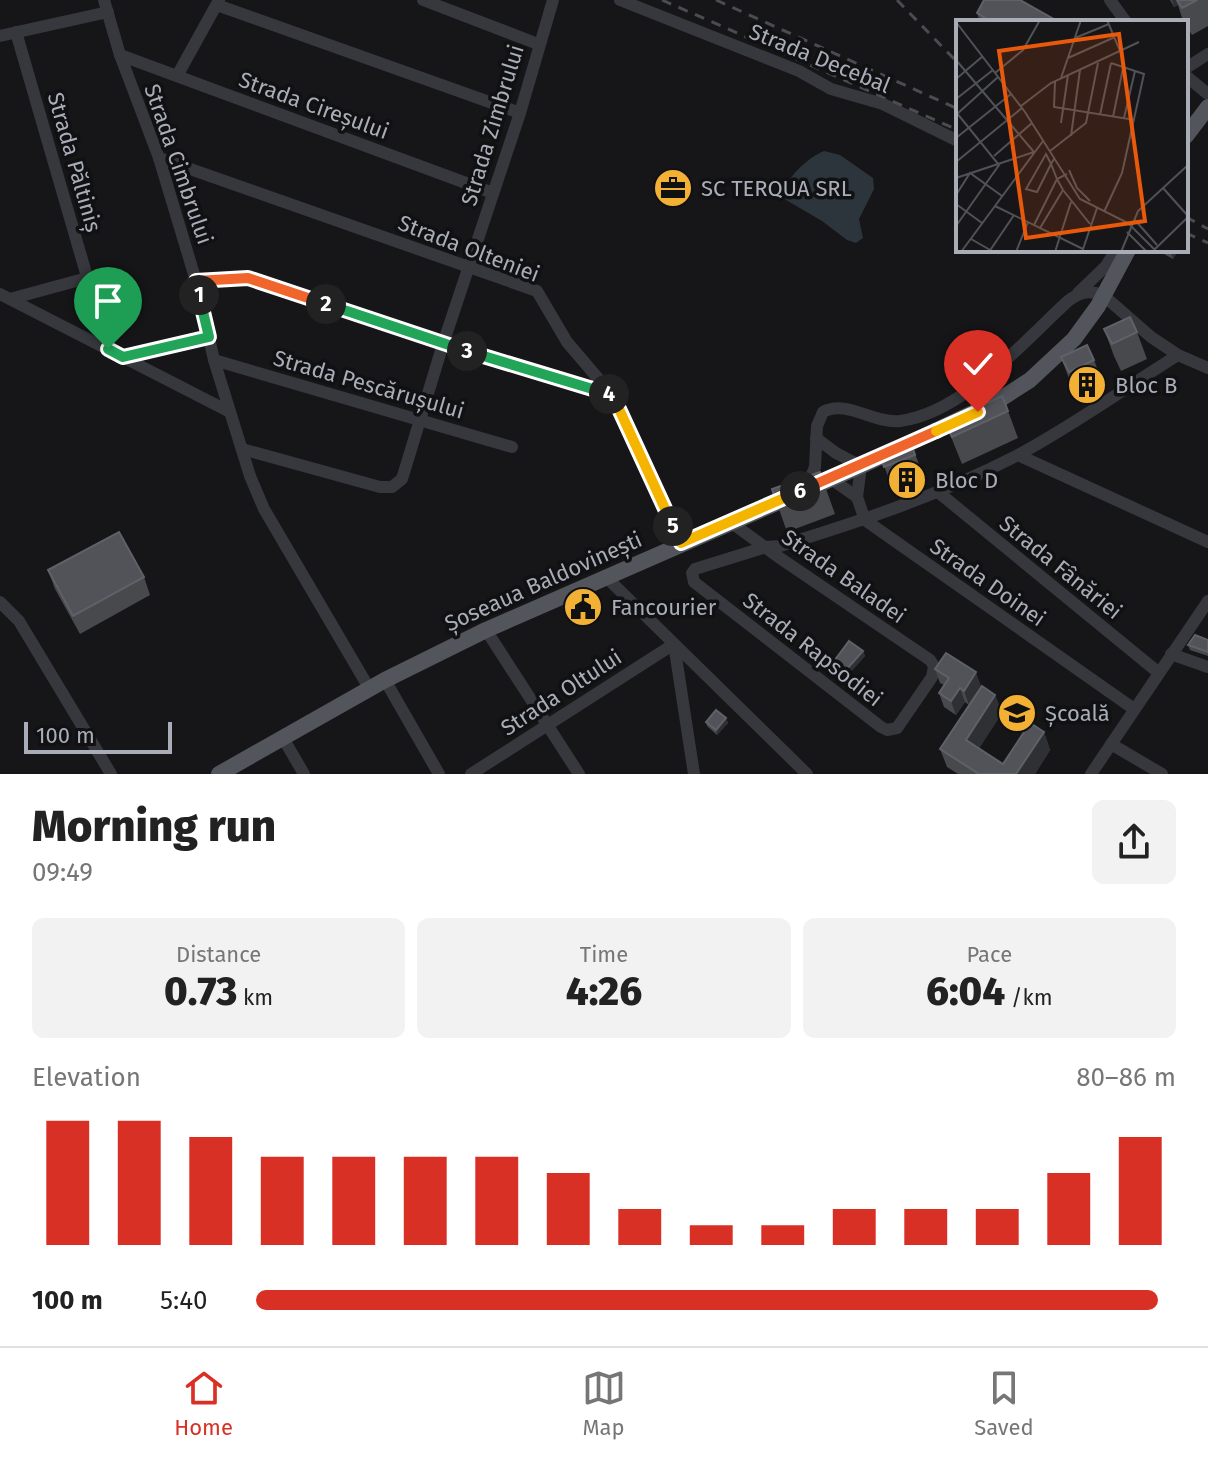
<!DOCTYPE html>
<html lang="en">
<head>
<meta charset="utf-8">
<style>
	body { margin:0; font-family:"Fira Sans",sans-serif; background:#f2f2f2; color:#222; height:100vh; display:flex; flex-direction:column; font-size:30px; white-space:nowrap }
	* { box-sizing:border-box; margin:0 }
	p { font-size:26px; color:#767676 }
	.icon { flex:none; width:44px; height:44px; fill:none; stroke:currentColor; stroke-width:2; stroke-linecap:round; stroke-linejoin:round }
	.map { position:relative; height:774px; overflow:hidden }
	.details { display:flex; flex-direction:column; background:#fff; flex:1 }
	.details>* { flex:none }
	.scale { position:absolute; left:24px; bottom:20px; width:148px; box-sizing:border-box; padding-left:8px; border:4px solid #a8adb8; border-top:0; font-size:22px; line-height:28px; white-space:nowrap; color:#a8adb8; -webkit-text-stroke:6px #111113; paint-order:stroke }
	.pin { position:absolute; display:grid; place-items:center; width:68px; height:68px; color:#fff; margin:-82px -34px; border-radius:50% 50% 50% 0; rotate:-45deg; box-shadow:0 0 8px #0007 }
	.pin .icon { rotate:45deg }
	.km { position:absolute; width:40px; height:40px; margin:-20px; border-radius:50%; background:#222; color:#fff; font-size:22px; line-height:40px; text-align:center }
	.round { display:grid; place-items:center; flex:none; width:84px; height:84px; border-radius:12px; background:#f2f2f2 }
	.summary { display:flex; align-items:center; justify-content:space-between; height:136px; padding:0 32px }
	h1 { font-size:44px; font-weight:800; line-height:60px }
	.metrics { display:grid; grid-template-columns:repeat(3,1fr); gap:12px; height:136px; padding:8px 32px }
	.metrics div { display:grid; align-content:center; border-radius:12px; background:#f2f2f2; text-align:center }
	.metrics b { font-size:40px; font-weight:800 }
	.metrics small { font-size:22px; font-weight:400 }
	.metrics p { font-size:22px }
	.chart { height:224px; padding:16px 32px }
	.chart p { display:flex; justify-content:space-between }
	.chart svg { width:100%; height:144px; margin-top:8px; stroke:#d93025; stroke-width:6 }
	ul { padding:0 32px; list-style:none; font-size:26px }
	li { display:grid; grid-template-columns:128px 96px 1fr; align-items:center; height:60px }
	li i { height:20px; border-radius:10px; background:#d93025 }
	.menu { display:flex; justify-content:space-around; align-items:center; height:112px; border-top:2px solid #e0e0e0; background:#fff; font-size:22px; color:#767676 }
	.menu a { display:grid; justify-items:center; gap:4px }
	.menu .current { color:#d93025 }
	.map>svg:first-child { display:block }
	.water { fill:#2c353c }
	.lines { fill:none; stroke-linecap:round; stroke-linejoin:round }
	.minor { stroke:#37383d; stroke-width:12 }
	.major { stroke:#53555c; stroke-width:16 }
	.rail { stroke:#4a4c52; stroke-width:3; stroke-dasharray:10 8; stroke-linecap:butt }
	.wall { fill:#47494d }
	.shaded-wall { fill:#2f3033 }
	.building { fill:#525359; stroke:#5f6168; stroke-width:2 }
	.split-1-casing { stroke:#fff; stroke-width:16 }
	.split-2-casing { stroke:#fff; stroke-width:16 }
	.split-3-casing { stroke:#fff; stroke-width:16 }
	.split-4-casing { stroke:#fff; stroke-width:16 }
	.split-5-casing { stroke:#fff; stroke-width:16 }
	.split-6-casing { stroke:#fff; stroke-width:16 }
	.split-7-casing { stroke:#fff; stroke-width:16 }
	.split-8-casing { stroke:#fff; stroke-width:16 }
	.split-1 { stroke:#22a559; stroke-width:10 }
	.split-2 { stroke:#f0652b; stroke-width:10 }
	.split-3 { stroke:#22a559; stroke-width:10 }
	.split-4 { stroke:#22a559; stroke-width:10 }
	.split-5 { stroke:#f5b400; stroke-width:10 }
	.split-6 { stroke:#f5b400; stroke-width:10 }
	.split-7 { stroke:#f0652b; stroke-width:10 }
	.split-8 { stroke:#f5b400; stroke-width:10 }
	.labels { text-anchor:middle; stroke-width:7; stroke-linejoin:round; paint-order:stroke }
	.street-label { font-size:22px; fill:#a8adb8; stroke:#111113 }
	.poi-label { font-size:22px; fill:#a8adb8; stroke:#111113; text-anchor:start }
	.inset-road { fill:none; stroke:#505258; stroke-width:2 }
	.view { fill:#e8590c; fill-opacity:0.15; stroke:#e8590c; stroke-width:4 }
	.inset-edge { fill:none; stroke:#a8adb8; stroke-width:4 }
</style>
</head>
<body>
<div class="map">
<svg width="1208" height="774" viewBox="0 0 1208 774">
	<rect width="100%" height="100%" fill="#161618"/>
	<!-- water -->
	<path class="water" d="M824,151L840,155L873,178L874,189L859,219L863,238L856,243L847,240L822,221L781,197C785,179 807,158 824,151Z"/>
	<g class="lines">
		<!-- minor -->
		<g class="minor">
			<path d="M104,0L120,55L159,158L196,281L214,360L250,476L264,509L369,688"/>
			<path d="M423,0L538,44"/>
			<path d="M620,0L799,71L831,89L883,104L958,141"/>
			<path d="M1110,0L1126,22"/>
			<path d="M217,5L520,113"/>
			<path d="M16,32L108,349"/>
			<path d="M0,36L108,12"/>
			<path d="M120,55L493,193"/>
			<path d="M1186,68L1208,54"/>
			<path d="M177,76L219,0"/>
			<path d="M1186,76L1208,94"/>
			<path d="M159,158L537,291L567,342L613,396L681,543"/>
			<path d="M196,281L240,278L261,281L443,344L613,396"/>
			<path d="M1078,293L1106,266L1116,250"/>
			<path d="M0,294L230,412"/>
			<path d="M10,299L87,278"/>
			<path d="M123,357L209,337"/>
			<path d="M214,360L512,447"/>
			<path d="M816,438L836,453L861,466L857,497L865,520L1134,709"/>
			<path d="M242,449L380,487H392L402,479L443,344L520,113L553,0"/>
			<path d="M1018,455L1208,542"/>
			<path d="M830,478L857,497"/>
			<path d="M806,488L815,467L817,426L823,412C846,399 874,424 900,421C963,413 1023,342 1068,301C1080,292 1088,290 1103,295L1151,337L1178,355L1208,368"/>
			<path d="M938,492L1159,673"/>
			<path d="M729,521L777,556L930,660L934,666L932,677L897,728L887,730L881,727L694,582L692,573L695,569L766,547L780,546C861,521 940,495 1016,456C1071,427 1125,388 1178,355"/>
			<path d="M605,576L807,774"/>
			<path d="M0,602L19,621L111,774"/>
			<path d="M486,630L579,774"/>
			<path d="M1171,654L1208,667"/>
			<path d="M385,680L439,774"/>
			<path d="M283,738L304,774"/>
			<path d="M1111,744L1162,774"/>
			<path d="M471,774L674,644L694,774"/>
			<path d="M1091,774L1208,601"/>
		</g>
		<!-- major -->
		<g class="major">
			<path d="M1186,136L1208,107"/>
			<path d="M219,774L385,680L486,630L861,466L996,402L1030,380L1074,339L1098,306L1128,250"/>
		</g>
		<!-- rail -->
		<g class="rail">
			<path d="M662,0L958,130"/>
			<path d="M716,0L958,109"/>
			<path d="M897,0L958,63"/>
			<path d="M1186,217L1208,229"/>
			<path d="M1186,233L1208,243"/>
		</g>
	</g>
	<!-- wall -->
	<g class="wall">
		<path d="M1170,0H1208V26L1192,35L1186,25V22L1183,21L1178,5L1174,7Z"/>
		<path d="M977,13L1059,22H980Z"/>
		<path d="M1163,250H1176L1177,252L1173,259L1164,254Z"/>
		<path d="M1104,329L1137,332L1147,359L1121,371L1114,356Z"/>
		<path d="M1061,357L1094,360L1104,387L1079,399L1071,384Z"/>
		<path d="M1008,411L1018,438L962,464L945,422Z"/>
		<path d="M910,439L925,482L894,494L879,451Z"/>
		<path d="M820,472L835,514L787,532L772,489Z"/>
		<path d="M48,570L144,577L150,595L80,634L55,589Z"/>
		<path d="M1208,640V656L1190,650L1188,645Z"/>
		<path d="M863,651L865,656L848,675L844,672L839,679L831,672L829,668Z"/>
		<path d="M935,669L976,672L969,705L965,702L956,715L944,707L939,693L944,685L940,683Z"/>
		<path d="M995,695L1002,713L979,748L1003,764L1044,732L1050,750L1035,774H958L947,767L940,749Z"/>
		<path d="M726,718L728,723L717,735L707,726L706,722Z"/>
	</g>
	<!-- shaded-wall -->
	<g class="shaded-wall">
		<path d="M1172,0H1176L1178,5L1174,7Z"/>
		<path d="M1170,250H1176L1177,252L1173,259Z"/>
		<path d="M863,651L865,656L848,675L846,670Z"/>
		<path d="M843,667L844,672L839,679L838,674Z"/>
		<path d="M976,672L981,686L969,705L964,691Z"/>
		<path d="M960,688L965,702L956,715L951,701Z"/>
		<path d="M995,695L1002,713L973,758L966,740Z"/>
		<path d="M726,718L728,723L717,735L716,730Z"/>
		<path d="M1044,732L1050,750L1035,774H1016Z"/>
	</g>
	<!-- building -->
	<g class="building">
		<path d="M984,0H1020L1059,22H992L977,13Z"/>
		<path d="M1177,0H1197L1182,8Z"/>
		<path d="M1130,317L1137,332L1112,344L1104,329Z"/>
		<path d="M1087,345L1094,360L1069,372L1061,357Z"/>
		<path d="M1002,396L1008,411L952,437L945,422Z"/>
		<path d="M910,439L915,455L884,467L879,451Z"/>
		<path d="M820,472L826,487L777,505L772,489Z"/>
		<path d="M119,532L144,577L73,616L48,570Z"/>
		<path d="M1195,635L1208,640V652L1188,645Z"/>
		<path d="M849,641L863,651L846,670L843,667L838,674L829,668Z"/>
		<path d="M946,653L976,672L964,691L960,688L951,701L939,693L949,678L935,669Z"/>
		<path d="M982,686L995,695L966,740L1003,764L1030,723L1044,732L1016,774H979L940,749Z"/>
		<path d="M716,710L726,718L716,730L706,722Z"/>
	</g>
	<g class="lines">
		<!-- split-1 casing -->
		<g class="split-1-casing">
			<path id="split-1" d="M108,349L123,357L209,337L199,295"/>
		</g>
		<!-- split-2 casing -->
		<g class="split-2-casing">
			<path id="split-2" d="M199,295L196,281L248,278L326,304"/>
		</g>
		<!-- split-3 casing -->
		<g class="split-3-casing">
			<path id="split-3" d="M326,304L467,351"/>
		</g>
		<!-- split-4 casing -->
		<g class="split-4-casing">
			<path id="split-4" d="M467,351L609,394"/>
		</g>
		<!-- split-5 casing -->
		<g class="split-5-casing">
			<path id="split-5" d="M609,394L613,396L673,526"/>
		</g>
		<!-- split-6 casing -->
		<g class="split-6-casing">
			<path id="split-6" d="M673,526L681,543L800,491"/>
		</g>
		<!-- split-7 casing -->
		<g class="split-7-casing">
			<path id="split-7" d="M800,491L936,431"/>
		</g>
		<!-- split-8 casing -->
		<g class="split-8-casing">
			<path id="split-8" d="M936,431L978,412"/>
		</g>
		<!-- split-1 -->
		<use href="#split-1" class="split-1"/>
		<!-- split-2 -->
		<use href="#split-2" class="split-2"/>
		<!-- split-3 -->
		<use href="#split-3" class="split-3"/>
		<!-- split-4 -->
		<use href="#split-4" class="split-4"/>
		<!-- split-5 -->
		<use href="#split-5" class="split-5"/>
		<!-- split-6 -->
		<use href="#split-6" class="split-6"/>
		<!-- split-7 -->
		<use href="#split-7" class="split-7"/>
		<!-- split-8 -->
		<use href="#split-8" class="split-8"/>
	</g>
	<!-- icons -->
	<defs>
		<g id="office-disc" transform="scale(2)"><circle r="9.5" fill="#f2b134" stroke="#111113"/><path d="M-6-3h4V-5.5h4V-3h4V5H-6ZM-1-4.5V-3h2v-1.5ZM-6 0V1H6V0Z" fill="#111"/></g>
		<g id="building-disc" transform="scale(2)"><circle r="9.5" fill="#f2b134" stroke="#111113"/><path d="M-4-6H4V6H1V3H-1V6H-4ZM-2.5-4.3h1.7v1.8h-1.7ZM.8-4.3h1.7v1.8H.8ZM-2.5-1h1.7V.8h-1.7ZM.8-1h1.7V.8H.8Z" fill="#111"/></g>
		<g id="civic-disc" transform="scale(2)"><circle r="9.5" fill="#f2b134" stroke="#111113"/><path d="M-.6-6.5H3V-4.5H.6V-3L4-1V1h2V6H-6V1h2V-1L-.6-3ZM-1.2 2.5V6h2.4V2.5Z" fill="#111"/></g>
		<g id="school-disc" transform="scale(2)"><circle r="9.5" fill="#f2b134" stroke="#111113"/><path d="M0-5L7-2L0 1L-7-2ZM-4 1L0 2.5L4 1V4Q0 6-4 4Z" fill="#111"/></g>
	</defs>
	<g fill-rule="evenodd">
		<use href="#office-disc" x="673" y="188"/>
		<use href="#building-disc" x="1087" y="385"/>
		<use href="#building-disc" x="907" y="480"/>
		<use href="#civic-disc" x="583" y="607"/>
		<use href="#school-disc" x="1017" y="713"/>
	</g>
	<g class="labels">
		<!-- street labels -->
		<g class="street-label">
			<text transform="translate(820 58) rotate(22)" y="8">Strada Decebal</text>
			<text transform="translate(314 105) rotate(20)" y="8">Strada Cireșului</text>
			<text transform="translate(492 125) rotate(-73)" y="8">Strada Zimbrului</text>
			<text transform="translate(75 162) rotate(74)" y="8">Strada Păltiniș</text>
			<text transform="translate(179 164) rotate(71)" y="8">Strada Cimbrului</text>
			<text transform="translate(469 248) rotate(21)" y="8">Strada Olteniei</text>
			<text transform="translate(369 384) rotate(16)" y="8">Strada Pescărușului</text>
			<text transform="translate(1061 567) rotate(39)" y="8">Strada Fânăriei</text>
			<text transform="translate(844 576) rotate(35)" y="8">Strada Baladei</text>
			<text transform="translate(543 581) rotate(-24)" y="8">Șoseaua Baldovinești</text>
			<text transform="translate(988 582) rotate(35)" y="8">Strada Doinei</text>
			<text transform="translate(813 649) rotate(38)" y="8">Strada Rapsodiei</text>
			<text transform="translate(561 692) rotate(-33)" y="8">Strada Oltului</text>
		</g>
		<!-- poi labels -->
		<g class="poi-label">
			<text x="701" y="196">SC TERQUA SRL</text>
			<text x="1115" y="393">Bloc B</text>
			<text x="935" y="488">Bloc D</text>
			<text x="611" y="615">Fancourier</text>
			<text x="1045" y="721">Școală</text>
		</g>
	</g>
	<!-- overview -->
	<g transform="translate(956 20)">
		<rect width="232" height="232" fill="#161618"/>
		<path class="inset-road" d="M151,0L164,31M0,2L69,92L124,179L172,203L201,232M119,18L153,4M112,38L159,17M0,40L78,132L0,158M39,53L67,30L84,0M105,58L125,0M0,59L27,36M99,62L98,87L179,100M0,79L37,50M65,86L95,63L183,22M0,92L43,145L0,206M1,94L42,57M144,95L155,43M157,97L167,48M168,98L179,51M105,103L112,55M115,116L124,50M0,118L55,74M94,131L130,103L142,43M38,136L76,103M98,139L95,144L81,172L70,169L90,134L95,144L101,159L107,170L134,204M0,142L66,88M113,150L121,168L134,181M207,168L232,196M0,175L14,153L46,176M0,184L26,203M39,186L127,229M148,192L166,153L188,54L155,43M178,199L201,225M78,205L101,159L111,154M84,208L107,170M171,212L191,232M15,219L36,231M198,230L232,197M5,232L87,121M33,232L58,195M60,232L72,202M99,232L115,182M126,232L141,188M165,232L182,191L232,145"/>
		<path class="view" d="M163,14L189,201L70,218L43,31Z"/>
		<rect width="232" height="232" class="inset-edge"/>
	</g>
</svg>
<div class="scale">100 m</div>
<div class="pin" style="left:108px;top:349px;background:#1e9e55"><svg class="icon" aria-label="arrive" viewBox="0 0 24 24"><path d="M6 21V4h12l-3 4 3 4H6"/></svg></div>
<div class="pin" style="left:978px;top:412px;background:#d93025"><svg class="icon" aria-label="check" viewBox="0 0 24 24"><path d="M5 12l5 5 9-10"/></svg></div>
<b class="km" style="left:199px;top:295px">1</b>
<b class="km" style="left:326px;top:304px">2</b>
<b class="km" style="left:467px;top:351px">3</b>
<b class="km" style="left:609px;top:394px">4</b>
<b class="km" style="left:673px;top:526px">5</b>
<b class="km" style="left:800px;top:491px">6</b>
</div>
<section class="details">
<div class="summary"><div><h1>Morning run</h1><p>09:49</p></div><a class="round"><svg class="icon" aria-label="share" viewBox="0 0 24 24"><path d="M12 15V3M7 8l5-5 5 5M5 13v7h14v-7"/></svg></a></div>
<div class="metrics">
<div><p>Distance</p><b>0.73<small> km</small></b></div>
<div><p>Time</p><b>4:26</b></div>
<div><p>Pace</p><b>6:04<small> /km</small></b></div>
</div>
<div class="chart"><p><span>Elevation</span>80–86 m</p>
<svg viewBox="0 0 160 44" preserveAspectRatio="none"><path d="M5 44V6M15 44V6M25 44V11M35 44V17M45 44V17M55 44V17M65 44V17M75 44V22M85 44V33M95 44V38M105 44V38M115 44V33M125 44V33M135 44V33M145 44V22M155 44V11"/></svg>
</div>
<ul>
<li><b>100 m</b>5:40<i style="width:98%"></i></li>
</ul>
</section>
<nav class="menu">
<a class="current"><svg class="icon" aria-label="home" viewBox="0 0 24 24"><path d="M3 11l9-7 9 7M6 9v11h12V9"/></svg>Home</a>
<a><svg class="icon" aria-label="map" viewBox="0 0 24 24"><path d="M3 6l6-2 6 2 6-2v14l-6 2-6-2-6 2zM9 4v14M15 6v14"/></svg>Map</a>
<a><svg class="icon" aria-label="saved" viewBox="0 0 24 24"><path d="M7 4h10v16l-5-4-5 4z"/></svg>Saved</a>
</nav>
</body>
</html>
